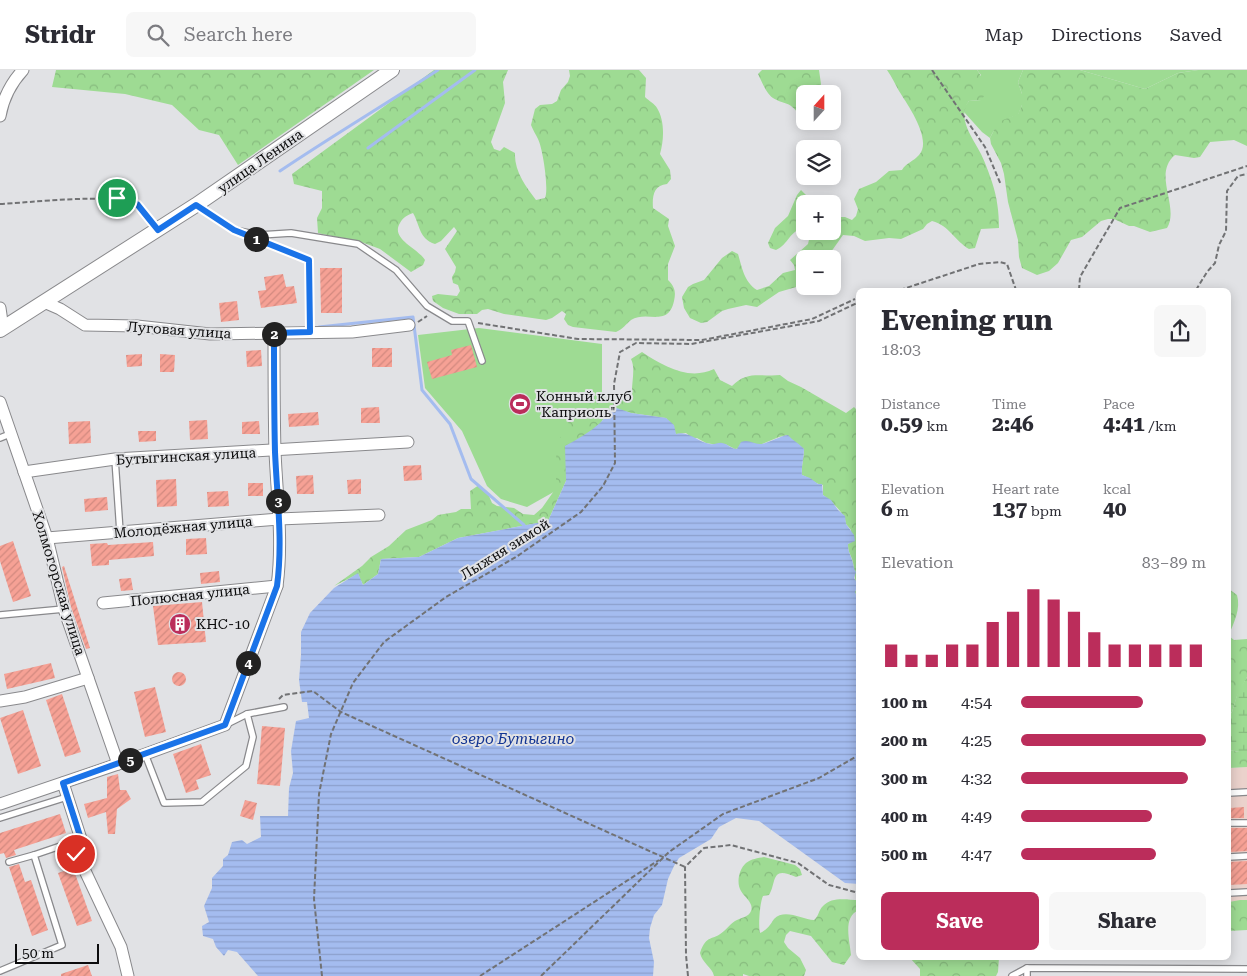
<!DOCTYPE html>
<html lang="en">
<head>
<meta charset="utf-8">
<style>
	body { margin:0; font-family:"Roboto Serif",serif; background:#f7f7f7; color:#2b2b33; height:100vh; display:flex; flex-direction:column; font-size:19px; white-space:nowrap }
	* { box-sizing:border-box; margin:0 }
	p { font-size:16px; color:#7c7c81 }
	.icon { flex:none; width:28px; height:28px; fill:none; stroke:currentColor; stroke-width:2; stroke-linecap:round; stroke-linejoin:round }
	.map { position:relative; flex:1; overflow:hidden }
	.side { position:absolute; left:856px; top:218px; width:375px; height:672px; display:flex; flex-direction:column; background:#fff; border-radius:8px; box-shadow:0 2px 12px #0003 }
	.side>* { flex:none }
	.needle { width:32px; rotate:21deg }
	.buttons { position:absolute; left:796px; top:15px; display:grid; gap:10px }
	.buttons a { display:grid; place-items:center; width:45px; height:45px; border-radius:8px; background:#fff; box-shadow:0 2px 12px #0003; font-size:25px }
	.scale { position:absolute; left:15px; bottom:12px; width:84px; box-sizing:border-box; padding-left:5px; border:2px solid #0c0c0d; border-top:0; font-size:14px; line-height:18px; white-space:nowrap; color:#0c0c0d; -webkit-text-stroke:4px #e1e2e5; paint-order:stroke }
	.pin { position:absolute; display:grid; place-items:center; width:42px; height:42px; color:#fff; margin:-21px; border:2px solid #fff; border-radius:50%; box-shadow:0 1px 5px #0007 }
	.km { position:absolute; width:25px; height:25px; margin:-12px; border-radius:50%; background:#222; color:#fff; font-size:14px; line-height:25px; text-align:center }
	.round { display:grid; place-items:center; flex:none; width:52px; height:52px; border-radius:8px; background:#f7f7f7 }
	.summary { display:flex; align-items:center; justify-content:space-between; height:85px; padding:0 25px }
	h1 { font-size:28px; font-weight:700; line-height:38px }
	.stats { display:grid; grid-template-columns:repeat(3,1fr); gap:8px; height:85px; padding:5px 25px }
	.stats div { display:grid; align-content:center }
	.stats b { font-size:21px; font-weight:700 }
	.stats small { font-size:14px; font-weight:400 }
	.stats p { font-size:14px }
	.chart { height:140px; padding:10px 25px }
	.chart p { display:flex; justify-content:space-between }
	.chart svg { width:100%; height:90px; margin-top:5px; stroke:#bb2d5b; stroke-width:6 }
	.button { display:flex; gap:10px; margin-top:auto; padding:10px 25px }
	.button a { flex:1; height:58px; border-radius:8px; background:#bb2d5b; color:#fff; font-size:20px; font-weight:700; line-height:58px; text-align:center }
	.button a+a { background:#f7f7f7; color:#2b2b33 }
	ul { padding:0 25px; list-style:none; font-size:16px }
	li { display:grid; grid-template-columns:80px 60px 1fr; align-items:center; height:38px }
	li i { height:12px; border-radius:6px; background:#bb2d5b }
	header { display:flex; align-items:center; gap:30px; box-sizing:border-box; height:70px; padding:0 25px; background:#fff; border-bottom:1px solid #e1e1e2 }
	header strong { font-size:24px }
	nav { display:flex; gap:28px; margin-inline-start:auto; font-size:18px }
	.search { width:350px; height:45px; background:#f7f7f7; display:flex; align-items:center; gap:12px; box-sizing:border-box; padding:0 18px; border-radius:8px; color:#7c7c81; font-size:19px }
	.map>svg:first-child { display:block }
	.industrial { fill:#ebd2cc }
	.grass { fill:#9edb93 }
	.forest { fill:url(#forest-crowns) }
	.wetland { fill:url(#wetland-marsh) }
	.water { fill:url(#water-rules) }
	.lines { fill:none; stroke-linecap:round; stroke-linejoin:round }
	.stream { stroke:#a4bcef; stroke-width:3 }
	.building { fill:url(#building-hatch) }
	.service-casing { stroke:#89898c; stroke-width:8 }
	.minor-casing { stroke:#89898c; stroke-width:13 }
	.tertiary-casing { stroke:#89898c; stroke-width:16 }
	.path { stroke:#717274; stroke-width:2; stroke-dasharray:5 2.5; stroke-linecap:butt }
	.service { stroke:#fff; stroke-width:5.5 }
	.minor { stroke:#fff; stroke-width:11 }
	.tertiary { stroke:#fff; stroke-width:14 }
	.route-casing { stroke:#fff; stroke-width:10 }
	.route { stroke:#1a73e8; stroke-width:6 }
	.labels { text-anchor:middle; stroke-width:4; stroke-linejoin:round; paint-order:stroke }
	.street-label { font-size:14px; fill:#0c0c0d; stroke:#e1e2e5 }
	.poi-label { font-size:14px; fill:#0c0c0d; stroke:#e1e2e5; text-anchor:start }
	.water-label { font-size:15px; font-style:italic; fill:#123492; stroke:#e1e2e5 }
</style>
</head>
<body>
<header>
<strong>Stridr</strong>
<div class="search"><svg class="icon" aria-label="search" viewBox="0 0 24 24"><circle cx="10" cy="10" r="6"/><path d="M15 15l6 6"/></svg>Search here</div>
<nav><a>Map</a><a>Directions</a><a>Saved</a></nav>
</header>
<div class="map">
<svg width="1247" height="906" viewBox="0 0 1247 906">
	<defs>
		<pattern id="forest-crowns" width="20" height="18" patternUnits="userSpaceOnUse" patternTransform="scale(1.25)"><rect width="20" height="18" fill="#9edb93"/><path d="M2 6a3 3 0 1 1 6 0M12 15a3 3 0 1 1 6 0" fill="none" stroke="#87bb7e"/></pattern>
		<pattern id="wetland-marsh" width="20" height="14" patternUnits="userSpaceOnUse" patternTransform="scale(1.25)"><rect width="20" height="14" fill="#9edb93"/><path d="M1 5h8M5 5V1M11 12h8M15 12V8" fill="none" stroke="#87bb7e"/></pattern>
		<pattern id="water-rules" width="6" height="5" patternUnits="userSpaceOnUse" patternTransform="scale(1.25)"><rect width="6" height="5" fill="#a4bcef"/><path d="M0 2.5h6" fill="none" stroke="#8ca0cc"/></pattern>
		<pattern id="building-hatch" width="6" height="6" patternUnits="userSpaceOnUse" patternTransform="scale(1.25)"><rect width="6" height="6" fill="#f6a195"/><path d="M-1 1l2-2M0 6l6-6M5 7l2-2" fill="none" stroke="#d2897f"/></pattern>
	</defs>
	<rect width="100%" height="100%" fill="#e1e2e5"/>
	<!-- industrial -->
	<path class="industrial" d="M1247,697V830L1229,832V698Z"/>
	<!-- grass -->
	<g class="grass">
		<path d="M977,0H1023L1018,12L1022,24V35L1018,45C1004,49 996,54 990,68L982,62L964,42L965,36L969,31L981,30V5Z"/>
		<path d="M1080,0H1198L1178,3L1145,19Z"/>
		<path d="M479,258L602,274V351L559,419L527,437L501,429L487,416L462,361L425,318L418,265Z"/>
	</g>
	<!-- forest -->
	<g class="forest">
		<path d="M56,0H374L238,95L219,65L199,60L172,35L125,24L52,17Z"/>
		<path d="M434,0H508L503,12L505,33L491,72L494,79L500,81L504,77L515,83C514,101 526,117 536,130L545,128C549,120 543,79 538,69C536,65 533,60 531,55L535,39L540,35L552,34L557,31L561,20L568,12L570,6L569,0H639L646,8L645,27C649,31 655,34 657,38C665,51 664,70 660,84L670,100L671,109L667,114C654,115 652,126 653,138L669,149L668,156L675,176L668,194V210C675,217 676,222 674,231C668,258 647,240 631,250C626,254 623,259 616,262L573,257L568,255L564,249L566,244L562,241L552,248L546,250L504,244L488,239L482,240L477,244H459L443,238L433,231L432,226L438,224L457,226L460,221L458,215L453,213L452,207L455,202L456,197L445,179L457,161L454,157L441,171L435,174C419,169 420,155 413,143C408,145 403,147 400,153C390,169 418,178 425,190L423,195L411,202L380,179L364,173L318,163L317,148L322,138V121L294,114L292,104Z"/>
		<path d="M762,0H819L821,14L818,24H805V32L797,42C789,31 782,34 773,28C766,23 762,12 758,4Z"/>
		<path d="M887,0H977C983,8 986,15 985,25L981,30L969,31C956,48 973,68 981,84C985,92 989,103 992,112C997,127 999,142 999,158L981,159L975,178L969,179C955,171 950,156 932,151L927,154L923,159L901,169L889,168L865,171L854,166L843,165L826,189H805V213L803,215L779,222L757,237L746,235L728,239L722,241L707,252L701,253L690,248L684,238L682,227L688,217L693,214L704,210L722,188L732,181L738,184C742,197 744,212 757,220L769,216L783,203L795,200L794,195L790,190L808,174L811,161H832L833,147H845L852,150L856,146L858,139L854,129L859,119L876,112L889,101L902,100C906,93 914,91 919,85C933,70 907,34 899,21C895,14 892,7 887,0Z"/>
		<path d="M1023,0H1080L1145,19L1178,3L1198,0H1247V76L1234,70L1210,72L1200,87L1194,88L1175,85C1152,104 1180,137 1167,158L1150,162L1134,156H1129L1114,149H1108L1101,151L1082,167L1071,170L1058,193L1049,201L1037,205L1022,198L1019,187L1018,170L1008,132L1004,104L1001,93L991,74L990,68L998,52L1018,44L1022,35V24L1018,12Z"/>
		<path d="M801,120L806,125L810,134H805V157C789,161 789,174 776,180L770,178L768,173L775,158L788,146L797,125Z"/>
		<path d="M642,282C663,296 689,311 714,299L720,310L732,316C747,300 761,307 780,305L788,311L801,317L846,343L854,337L859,342V543C856,537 858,530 855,522L857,518C854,509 855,498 852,489C850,483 848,482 848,474L851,472V460L846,454C845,443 832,432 823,425V415C815,414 810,408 802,405C801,396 804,388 804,379L796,374L787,365L779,367L762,374L735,379L725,374H712L706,373L697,368H692L686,363L676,364L666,348L631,343L614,338C604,343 607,347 600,353C590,362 578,369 565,376L566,411L548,451L458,468L419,487L381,489L378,504L363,515L358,504L334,516L362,496L371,487L389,476L406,460L432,450L438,445L456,442L461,439H471L470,421L479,415L489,426L492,433L497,436L514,438L523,444L534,445L542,438L556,418V387L560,368L568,355L569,348C578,343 578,339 584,334C588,330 595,329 599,325C611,331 621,332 632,326C631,314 636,299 631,289Z"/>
		<path d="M1229,519L1237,525C1241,539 1234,552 1229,565Z"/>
		<path d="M1229,566L1234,570L1247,569V607L1237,626L1232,642L1229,646Z"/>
		<path d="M1229,680L1239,682H1247V697L1229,698Z"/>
		<path d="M764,787L795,795L800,799L802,805L796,807C770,795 777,812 769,825L763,826C760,832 758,856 760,863C767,860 770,855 774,849C784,838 802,849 814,850C819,846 818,841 823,836C832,826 847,830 859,830V840C842,847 850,871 851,885L844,895L832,892L811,866L790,861L786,865L784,872L788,878L800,888L806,900L804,906H749L743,904V906H714C712,897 702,893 700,883C707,863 712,872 724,861C728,858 730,854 735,851C740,848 749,847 751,841C754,833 745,828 741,821C736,813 739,799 746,793C751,789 758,788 764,787Z"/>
		<path d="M1240,830H1247V860L1229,861V832Z"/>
		<path d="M910,888H999L998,902L996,906H920V899Z"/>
	</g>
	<!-- wetland -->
	<path class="wetland" d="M1247,607V682H1239L1229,680V646L1232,642L1238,622Z"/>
	<!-- water -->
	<path class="water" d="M614,337L631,343L666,348L674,355L676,364C688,360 698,372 710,374C714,375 719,372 722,373C728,374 731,379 737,379L741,372C749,369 753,374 760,374C767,374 780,366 788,365C793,371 799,373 804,379C804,388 801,396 802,405L810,408L818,414H822L823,425L831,430L838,440L845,446L846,454L854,465L855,471L848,474C848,482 850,483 852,490C854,495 853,498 856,502L854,508L858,514L855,522L858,530L857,538L859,543V814L845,813L759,751L736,748L719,757L711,769L679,788L674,796L668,809L662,835L654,845L650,858L649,868L654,892L653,906H258L237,882L228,880L224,886L216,877L213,869L203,866L202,856L209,852L204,836L212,818V808L223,796V789L228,785L232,772L242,770L247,774L261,767L260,746H288L289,718L293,703L291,681L296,651L309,648L307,632H302L299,610L301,585V562L310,543L334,518L358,503L363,515L378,504L381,489L419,487L458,468L548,451L566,411L565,376C578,369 590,362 600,353C607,347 604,343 614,337Z"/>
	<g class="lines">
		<!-- stream -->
		<g class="stream">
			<path d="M368,78L475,0"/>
			<path d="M280,101C332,66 386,34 438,0"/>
			<path d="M319,257L413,247L422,320L450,354L471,409L524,455"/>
		</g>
	</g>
	<!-- building -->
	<g class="building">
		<path d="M320,198H342V243H321Z"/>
		<path d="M283,204L286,217L294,216L297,233L261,238L258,221L266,220L264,207Z"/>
		<path d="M237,231L239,250L221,252L219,233Z"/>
		<path d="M471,275L477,297L432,309L427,292L452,285L451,280Z"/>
		<rect x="372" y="278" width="20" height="19"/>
		<path d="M261,280L262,296L247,297L246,281Z"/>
		<path d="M142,284V296L127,297L126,285Z"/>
		<path d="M160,284L175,285L174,302H160Z"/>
		<path d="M379,337L380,353H361V338Z"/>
		<path d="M318,342L319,355L289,357L288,344Z"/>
		<path d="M207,350L208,369L190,370L189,351Z"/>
		<path d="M90,351L91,373L69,374L68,352Z"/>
		<path d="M259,351L260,364H242V352Z"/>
		<path d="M138,361H156V371L139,372Z"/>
		<path d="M421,395L422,410L404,411L403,396Z"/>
		<path d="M313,405L314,424H297L296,406Z"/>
		<path d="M176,409L177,436L157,437L156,410Z"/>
		<path d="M361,409V424H348L347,410Z"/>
		<rect x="248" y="413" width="15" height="13"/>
		<path d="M228,421L229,436L208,437L207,422Z"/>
		<path d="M107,427L108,440L85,442L84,429Z"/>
		<path d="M206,468L207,484L186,485V469Z"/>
		<path d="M13,471L31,526L13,532L0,491V476Z"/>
		<path d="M153,472L154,486L109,490V495L92,496L90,474L107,473L108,475Z"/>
		<path d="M64,496L90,578L86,579L71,537L62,497Z"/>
		<path d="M219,501L220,512L201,514L200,503Z"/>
		<path d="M131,508L133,520L121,521L119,509Z"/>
		<path d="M202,532L206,572L158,575L153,536Z"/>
		<path d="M51,593L55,608L7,619L4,604Z"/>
		<circle cx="179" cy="609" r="7"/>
		<path d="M155,617L166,662L145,667L134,622Z"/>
		<path d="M62,624L81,682L65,687L46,630Z"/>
		<path d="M23,640L41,696L18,704L0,648Z"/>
		<path d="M262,656L285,658L280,716L257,714Z"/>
		<path d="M201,674L211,705L196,710L199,719L186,723L173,684Z"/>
		<path d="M118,704L120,720H126L131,729L117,739L115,764H108L106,742L88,748L84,734L107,728V707Z"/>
		<path d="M245,730L257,733L253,750L240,746Z"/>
		<path d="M1244,737V748H1229L1230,738Z"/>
		<path d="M60,744L66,763L14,780L16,785L6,788L4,783L0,784V763Z"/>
		<path d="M1229,758H1247V781L1229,782Z"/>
		<path d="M1247,791V814L1229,815V792Z"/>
		<path d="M19,794L25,812L31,810L48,860L32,866L9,797Z"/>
		<path d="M73,798L92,851L77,856L58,803Z"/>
		<path d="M88,895L92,906H61V904Z"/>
	</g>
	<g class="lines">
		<!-- service casing -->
		<g class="service-casing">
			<g id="service">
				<path d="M196,135L234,160L260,165L291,163L358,174L396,200L427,236L452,251H468L482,291"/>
				<path d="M247,165L309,190L310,262"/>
				<path d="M0,368L10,364"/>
				<path d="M115,389L120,462"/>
				<path d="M0,545L64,539"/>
				<path d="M227,654L247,644L284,637"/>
				<path d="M145,684L164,733L202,732L246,696L253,667L247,644"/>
				<path d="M1229,723L1247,722"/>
				<path d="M0,748L67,727"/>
				<path d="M1230,753H1247"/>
				<path d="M1229,787L1247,786"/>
				<path d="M9,792L34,785"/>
				<path d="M1229,823L1247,822"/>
				<path d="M0,901L62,875L34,785L81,769"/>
				<path d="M1012,906L1027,898L1247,899"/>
				<path d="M1027,906V898"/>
			</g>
		</g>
		<!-- minor casing -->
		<g class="minor-casing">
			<g id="minor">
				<path d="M0,46C3,29 11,13 23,0"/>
				<path d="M44,232L60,239L85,255L137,256L210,264L352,262L409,255"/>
				<path d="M0,238L3,259"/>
				<path d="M0,332L47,468L64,539L118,694"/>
				<path d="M24,402L115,389L408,372"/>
				<path d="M47,468L279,449L379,445"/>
				<path d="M103,533L277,516"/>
				<path d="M0,631L25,627L88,608"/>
				<path d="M63,713L81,769L77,784L121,877L128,906"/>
				<path d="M0,734L118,694L225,655L277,516C283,472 277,427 275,382C274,343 274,303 274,263"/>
			</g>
		</g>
		<!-- tertiary casing -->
		<g class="tertiary-casing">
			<path id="tertiary" d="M0,260L196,135L392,0"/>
		</g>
		<!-- path -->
		<g class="path">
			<path d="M932,0L985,77L1001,115"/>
			<path d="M0,134C26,133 119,122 137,135C142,138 146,145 150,149"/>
			<path d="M900,220L979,194L1000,192L1007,194L1016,220"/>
			<path d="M1079,220L1080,207L1120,138L1247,96"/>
			<path d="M1196,220L1207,202L1215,193L1219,175L1226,161L1227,121L1238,106L1247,104"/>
			<path d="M418,252L427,246"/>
			<path d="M478,253L578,269L702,270L812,249L855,229"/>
			<path d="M279,629L283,625L313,621L341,642L685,797"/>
			<path d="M322,906L314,829L319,724L331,664L353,613L384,572L446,527L516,487L581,442L603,416L615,393L614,314L620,282L636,273L691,274L819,251L859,232"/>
			<path d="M480,906L659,790"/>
			<path d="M541,906L669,782L723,744L819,708L859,685"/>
			<path d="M688,906L686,885L685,797L704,778L731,775L798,793L829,815L859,823"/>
		</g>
		<!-- service -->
		<use href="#service" class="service"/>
		<!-- minor -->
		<use href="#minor" class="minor"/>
		<!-- tertiary -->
		<use href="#tertiary" class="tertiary"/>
	</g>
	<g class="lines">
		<!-- route casing -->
		<g class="route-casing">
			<path id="route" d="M76,784L81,769L63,713L225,655L277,516C283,472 277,427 275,382C274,343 274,303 274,263L310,262L309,190L234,160L196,135L158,160L137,134L117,128"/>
		</g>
		<!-- route -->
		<use href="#route" class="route"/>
	</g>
	<!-- icons -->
	<defs>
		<g id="stadium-disc" transform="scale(1.125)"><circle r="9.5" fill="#bb2d5b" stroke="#e1e2e5"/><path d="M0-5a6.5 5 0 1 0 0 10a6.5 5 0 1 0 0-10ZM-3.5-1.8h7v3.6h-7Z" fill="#fff"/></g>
		<g id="building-disc" transform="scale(1.125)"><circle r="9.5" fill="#bb2d5b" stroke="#e1e2e5"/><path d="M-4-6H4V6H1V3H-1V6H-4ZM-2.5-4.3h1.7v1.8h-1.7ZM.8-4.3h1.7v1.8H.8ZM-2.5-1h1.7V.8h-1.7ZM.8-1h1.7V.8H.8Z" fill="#fff"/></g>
	</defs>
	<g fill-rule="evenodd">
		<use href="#stadium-disc" x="520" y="334"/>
		<use href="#building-disc" x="180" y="554"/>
	</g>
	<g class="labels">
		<!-- street labels -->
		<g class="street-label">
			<text transform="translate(260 91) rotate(-35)" y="5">улица Ленина</text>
			<text transform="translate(179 260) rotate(4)" y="5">Луговая улица</text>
			<text transform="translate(186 386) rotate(-3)" y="5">Бутыгинская улица</text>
			<text transform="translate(183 457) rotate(-5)" y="5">Молодёжная улица</text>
			<text transform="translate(505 479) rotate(-32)" y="5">Лыжня зимой</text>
			<text transform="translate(59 513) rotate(73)" y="5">Холмогорская улица</text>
			<text transform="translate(190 525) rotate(-6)" y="5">Полюсная улица</text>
		</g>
		<!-- poi labels -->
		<g class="poi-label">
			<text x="536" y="331">Конный клуб<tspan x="536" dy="16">"Каприоль"</tspan></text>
			<text x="196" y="559">КНС-10</text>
		</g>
		<!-- water labels -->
		<g class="water-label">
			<text x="513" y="674">озеро Бутыгино</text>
		</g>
	</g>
</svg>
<div class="buttons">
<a><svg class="needle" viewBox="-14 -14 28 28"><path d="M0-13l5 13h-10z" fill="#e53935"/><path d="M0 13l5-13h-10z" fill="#7c7c81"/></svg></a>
<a><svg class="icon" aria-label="layers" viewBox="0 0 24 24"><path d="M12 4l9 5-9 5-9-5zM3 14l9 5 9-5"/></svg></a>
<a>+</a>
<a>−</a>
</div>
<div class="scale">50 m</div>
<div class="pin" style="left:117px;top:128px;background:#1e9e55"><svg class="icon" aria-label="arrive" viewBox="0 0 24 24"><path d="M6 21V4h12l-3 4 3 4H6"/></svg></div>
<div class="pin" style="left:76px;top:784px;background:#d93025"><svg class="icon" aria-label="check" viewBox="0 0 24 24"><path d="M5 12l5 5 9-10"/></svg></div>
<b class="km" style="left:256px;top:169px">1</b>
<b class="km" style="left:274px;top:264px">2</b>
<b class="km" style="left:278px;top:431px">3</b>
<b class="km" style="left:248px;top:593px">4</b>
<b class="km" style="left:130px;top:690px">5</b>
<section class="side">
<div class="summary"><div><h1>Evening run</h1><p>18:03</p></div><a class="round"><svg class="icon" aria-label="share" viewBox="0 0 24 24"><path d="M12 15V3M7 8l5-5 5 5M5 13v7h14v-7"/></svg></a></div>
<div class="stats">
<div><p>Distance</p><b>0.59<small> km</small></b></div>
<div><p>Time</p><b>2:46</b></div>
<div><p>Pace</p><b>4:41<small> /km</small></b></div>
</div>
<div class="stats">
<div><p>Elevation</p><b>6<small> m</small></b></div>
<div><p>Heart rate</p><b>137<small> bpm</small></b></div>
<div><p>kcal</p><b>40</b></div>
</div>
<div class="chart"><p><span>Elevation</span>83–89 m</p>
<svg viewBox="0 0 160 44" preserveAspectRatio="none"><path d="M5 44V33M15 44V38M25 44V38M35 44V33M45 44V33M55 44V22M65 44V17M75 44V6M85 44V11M95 44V17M105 44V27M115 44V33M125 44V33M135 44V33M145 44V33M155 44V33"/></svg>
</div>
<ul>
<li><b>100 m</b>4:54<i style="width:66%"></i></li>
<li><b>200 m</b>4:25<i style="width:100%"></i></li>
<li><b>300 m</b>4:32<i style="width:90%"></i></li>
<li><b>400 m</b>4:49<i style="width:71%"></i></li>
<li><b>500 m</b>4:47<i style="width:73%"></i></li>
</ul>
<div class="button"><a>Save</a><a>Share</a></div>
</section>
</div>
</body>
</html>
